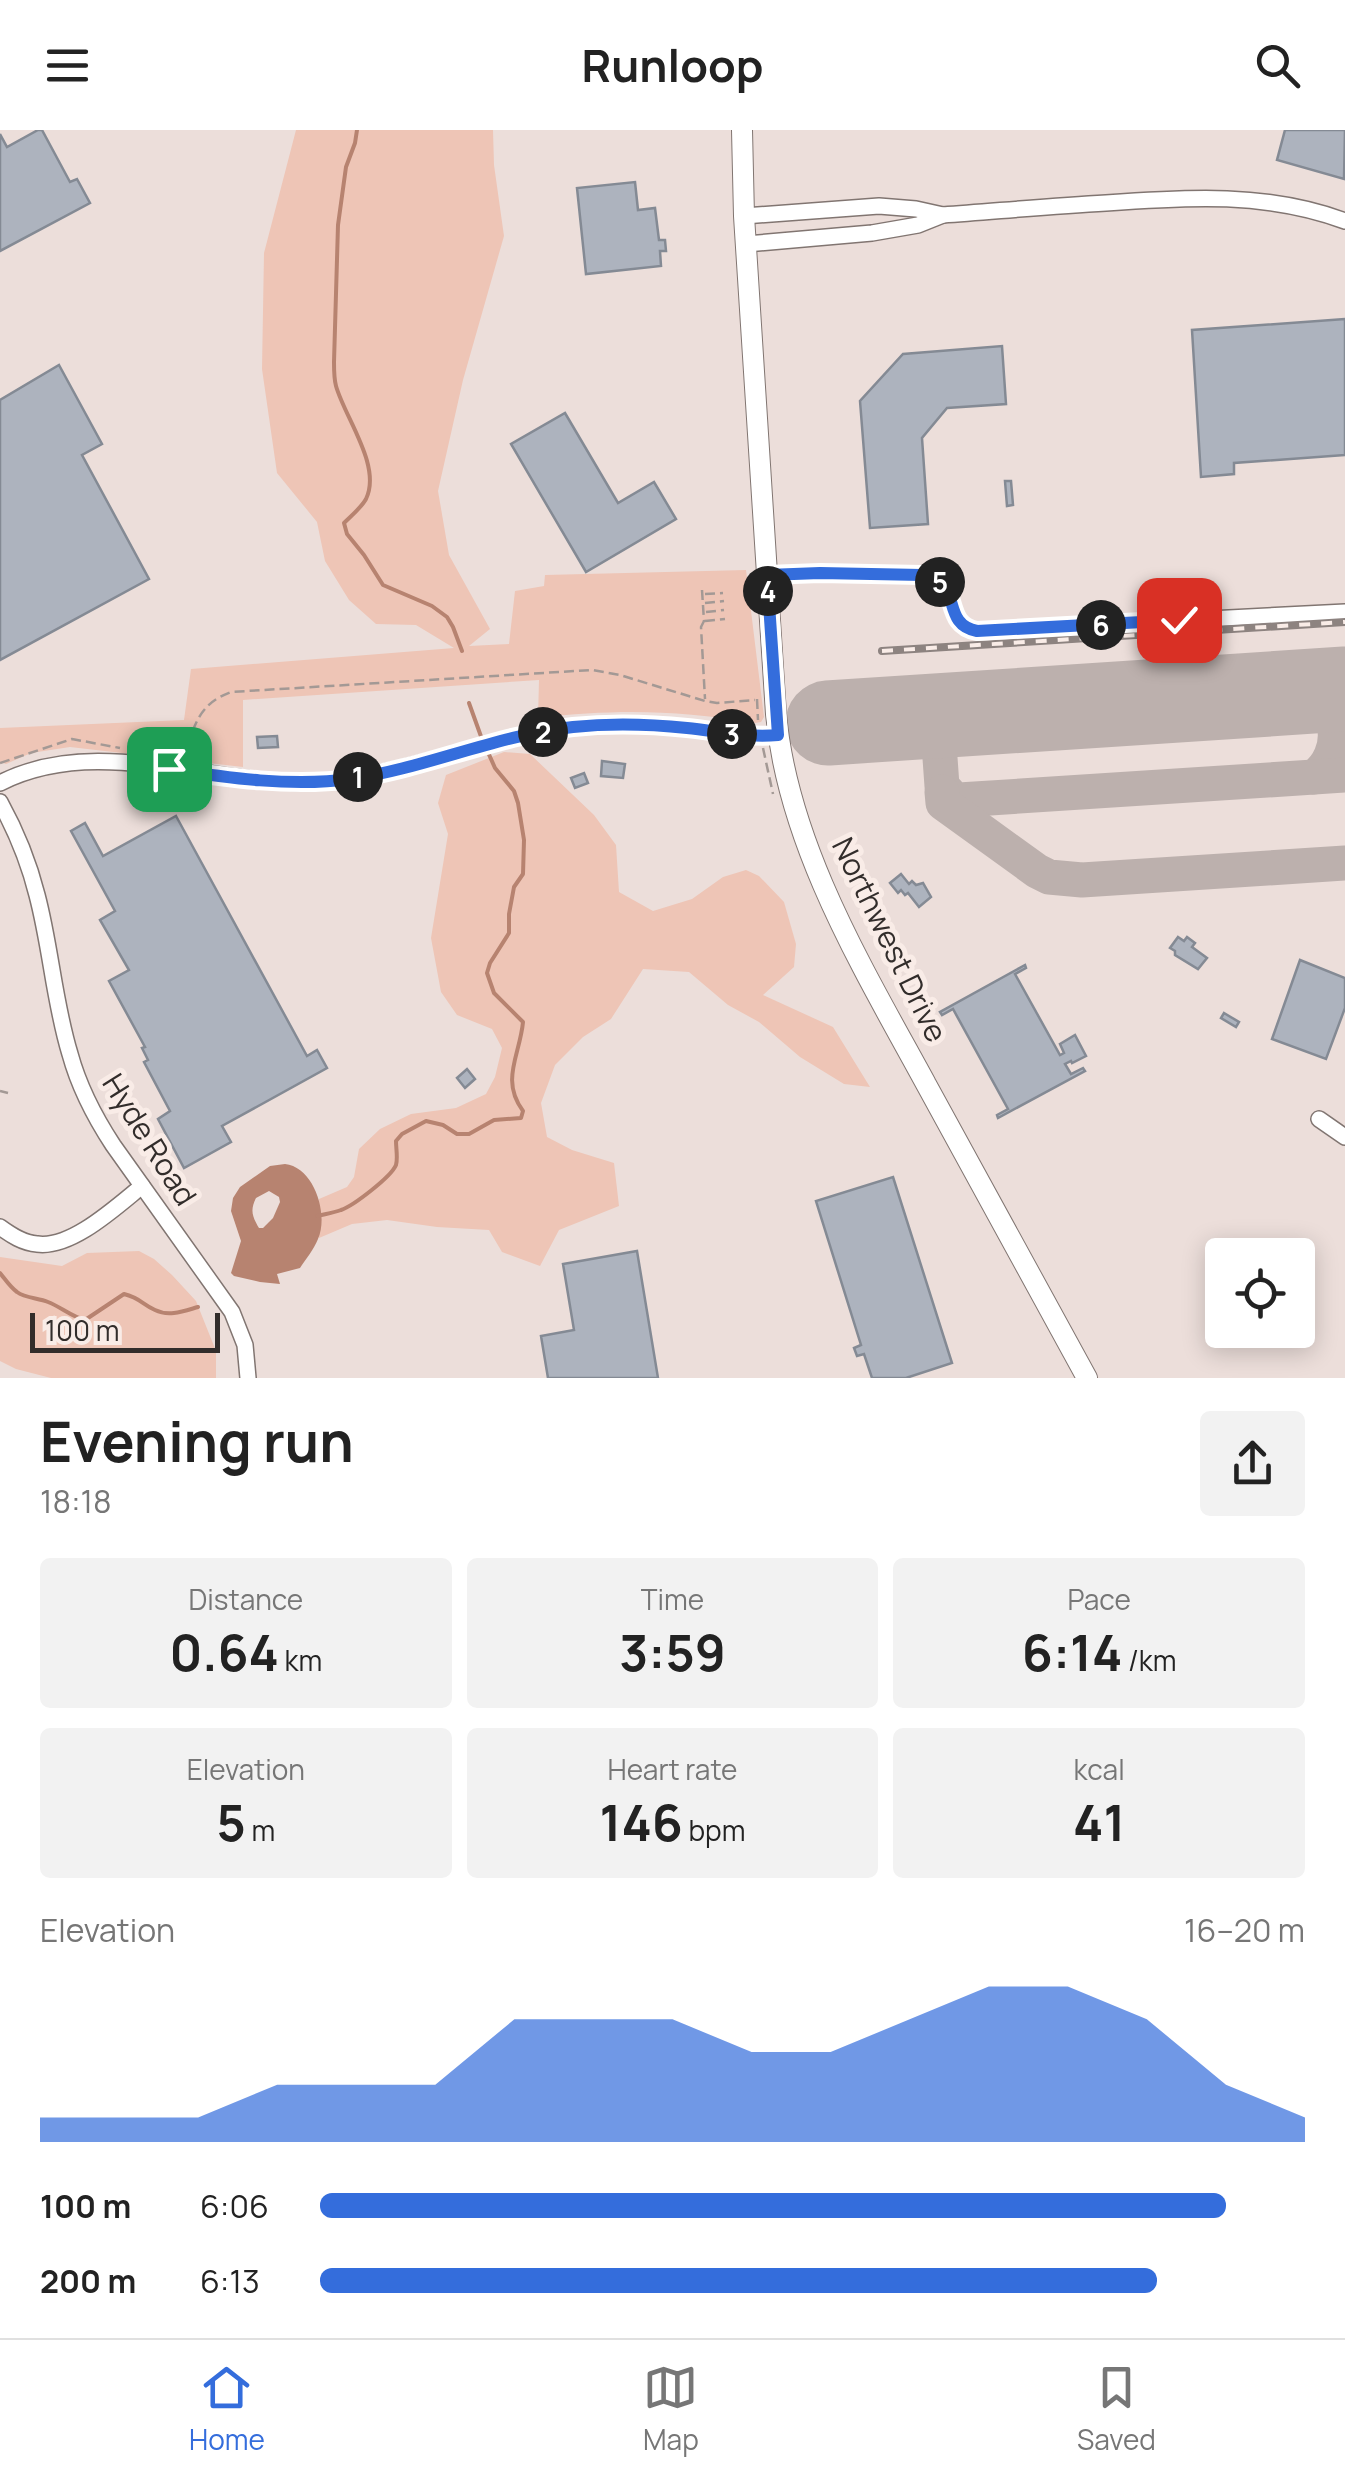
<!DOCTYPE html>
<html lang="en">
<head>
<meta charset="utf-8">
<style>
	body { margin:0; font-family:Manrope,sans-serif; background:#f2f2f2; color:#222; height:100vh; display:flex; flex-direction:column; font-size:38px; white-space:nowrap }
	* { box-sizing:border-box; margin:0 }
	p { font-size:32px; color:#767676 }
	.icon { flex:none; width:55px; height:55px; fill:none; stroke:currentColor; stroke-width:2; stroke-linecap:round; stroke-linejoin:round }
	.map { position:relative; height:1248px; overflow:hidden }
	.sheet { display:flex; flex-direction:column; background:#fff; flex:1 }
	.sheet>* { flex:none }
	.tools { position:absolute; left:1205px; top:1108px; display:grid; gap:20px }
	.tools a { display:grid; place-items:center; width:110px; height:110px; border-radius:10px; background:#fff; box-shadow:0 5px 25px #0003; font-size:50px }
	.scale { position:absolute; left:30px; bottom:25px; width:190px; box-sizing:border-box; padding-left:10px; border:5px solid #322d2b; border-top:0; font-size:28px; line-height:35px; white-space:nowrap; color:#322d2b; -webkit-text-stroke:8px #f9ece7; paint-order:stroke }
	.pin { position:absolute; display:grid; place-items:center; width:85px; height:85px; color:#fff; margin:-42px; border-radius:20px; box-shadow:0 5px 15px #0006 }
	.km { position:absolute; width:50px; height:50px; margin:-25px; border-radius:50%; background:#222; color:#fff; font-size:28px; line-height:50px; text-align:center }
	.round { display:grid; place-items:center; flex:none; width:105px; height:105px; border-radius:10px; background:#f2f2f2 }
	.head { display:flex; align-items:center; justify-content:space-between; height:170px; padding:0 40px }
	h1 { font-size:55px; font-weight:700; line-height:75px }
	.figures { display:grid; grid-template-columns:repeat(3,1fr); gap:15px; height:170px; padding:10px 40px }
	.figures div { display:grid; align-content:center; border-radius:10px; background:#f2f2f2; text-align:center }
	.figures b { font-size:50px; font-weight:700 }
	.figures small { font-size:28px; font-weight:400 }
	.figures p { font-size:28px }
	.chart { height:280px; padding:20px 40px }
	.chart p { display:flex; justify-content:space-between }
	.chart svg { width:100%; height:180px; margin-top:10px; fill:#346ddc; opacity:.7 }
	ul { padding:0 40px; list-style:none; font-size:32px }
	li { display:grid; grid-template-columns:160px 120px 1fr; align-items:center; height:75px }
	li i { height:25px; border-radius:12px; background:#346ddc }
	header { display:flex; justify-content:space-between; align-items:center; height:130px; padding:0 40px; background:#fff; font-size:45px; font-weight:700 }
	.menu { display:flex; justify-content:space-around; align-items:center; height:140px; border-top:2px solid #e0e0e0; background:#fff; font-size:28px; color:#767676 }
	.menu a { display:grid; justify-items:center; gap:5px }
	.menu .active { color:#346ddc }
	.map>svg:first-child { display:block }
	.green { fill:#eec5b6 }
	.water { fill:#b78370; fill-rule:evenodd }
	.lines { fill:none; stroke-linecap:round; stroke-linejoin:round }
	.stream { stroke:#b78370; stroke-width:4 }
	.taxiway { stroke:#bcb0ad; stroke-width:35 }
	.runway { stroke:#bcb0ad; stroke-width:85 }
	.building { fill:#adb3be; stroke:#848a94; stroke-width:2.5 }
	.minor-casing { stroke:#817571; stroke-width:18 }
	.major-casing { stroke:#817571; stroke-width:22 }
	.path { stroke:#a39995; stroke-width:2.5; stroke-dasharray:10 5; stroke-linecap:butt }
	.minor { stroke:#fff; stroke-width:15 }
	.major { stroke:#fff; stroke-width:20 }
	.rail-casing { stroke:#8d8380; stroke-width:8 }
	.rail { stroke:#f9ece7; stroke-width:4; stroke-dasharray:11; stroke-linecap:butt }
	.route-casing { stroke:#fff; stroke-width:20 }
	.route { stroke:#346ddc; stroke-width:12 }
	.labels { text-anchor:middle; stroke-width:10; stroke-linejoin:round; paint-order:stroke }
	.street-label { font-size:30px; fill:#322d2b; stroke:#f9ece7 }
</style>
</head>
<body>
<header><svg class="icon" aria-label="menu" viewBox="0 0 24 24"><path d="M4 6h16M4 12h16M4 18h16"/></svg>Runloop<svg class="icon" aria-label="search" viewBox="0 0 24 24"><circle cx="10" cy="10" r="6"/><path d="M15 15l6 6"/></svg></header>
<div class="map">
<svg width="1345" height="1248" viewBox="0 0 1345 1248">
	<rect width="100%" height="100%" fill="#ecdeda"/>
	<!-- green -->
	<g class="green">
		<path d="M296,0H493L494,35L504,106L463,250L438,361L449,425L490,499L469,516L509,514L515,461L544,456L545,445L746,440L764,587L761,592L755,593C676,580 617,579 538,588L539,550L243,570V637L70,617L31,623L6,634L0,632V598L184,590L191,539L454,518L416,495L376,494L349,470L325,431L317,392L277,343L262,239L264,123Z"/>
		<path d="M504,622L530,624L594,685L616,715L619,762L653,781L692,769L723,747L746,740L759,746L784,772L796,814L794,837L763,865L833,897L870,957L844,954L800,927L759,892L728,875L689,842L643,839L611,889L583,907L555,935L541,973L547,1007L572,1020L614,1033L619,1076L559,1100L540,1136L502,1122L489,1100L437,1097L387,1090L352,1094L319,1108V1069L347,1057L354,1047L359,1019L380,999L411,984L456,978L486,964L495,947L502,918L492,899L457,885L441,862L431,808L448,704L438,673L446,645Z"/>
		<path d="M139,1121L154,1129L172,1145L196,1171L216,1221V1248H51L16,1239L0,1231V1127L62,1136L87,1123Z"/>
	</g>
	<!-- water -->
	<path class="water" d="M285,1034C314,1037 329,1084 318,1109C314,1119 306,1129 300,1138L277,1144L280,1154L260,1152L234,1146L231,1143L241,1111L231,1081L233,1068L240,1057L270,1036ZM269,1061L279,1067L280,1072L273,1088L263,1098H259C252,1086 250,1080 256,1068Z"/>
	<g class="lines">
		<!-- stream -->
		<g class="stream">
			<path d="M357,0L355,13L346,37L338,95L334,232C334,240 334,249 336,256C345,288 382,336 366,369C361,378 351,386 344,393L347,404L364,425L383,455L432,476L447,487L453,497L462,521"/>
			<path d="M469,573L483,612"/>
			<path d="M317,1086C325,1084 333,1083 341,1080C353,1076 391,1047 396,1035C398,1028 396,1019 396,1011L402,1004L426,991L443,995L457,1004H469L494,990L521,988L523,981C500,950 520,925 523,892L494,863L487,843L490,833L509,803V784L514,757L523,744L524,710L518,673L514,661L495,638L487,620"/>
			<path d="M0,1143C5,1149 10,1157 17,1162C25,1168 38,1168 48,1172C61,1177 72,1187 85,1190L124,1164C140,1168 142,1174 155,1180C169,1187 184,1181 198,1177"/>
		</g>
		<!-- taxiway -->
		<g class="taxiway">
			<path d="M1295,562C1345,569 1345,625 1314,647"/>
			<path d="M937,586L942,656L952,667L959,670L1345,645"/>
			<path d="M942,662L943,673L1037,741L1049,747L1082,750L1345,733"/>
		</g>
		<!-- runway -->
		<path class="runway" d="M828,593L1345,559"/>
	</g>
	<!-- building -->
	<g class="building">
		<path d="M38,0H42L70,52L77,49L90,73L0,121V4L7,17Z"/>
		<path d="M1285,0H1345L1344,49L1277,30Z"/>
		<path d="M635,52L638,80L655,78L659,110H665L666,121H660L661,136L586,144L577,58Z"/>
		<path d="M1345,189V325L1234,333V344L1201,347L1192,200Z"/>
		<path d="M1002,216L1006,274L947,278L922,308L928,394L870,398L860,271L903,224Z"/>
		<path d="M59,235L102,314L82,325L149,449L0,530V270Z"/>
		<path d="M565,283L618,373L654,352L676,389L586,442L511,314Z"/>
		<path d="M1005,351H1011L1013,375L1007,376Z"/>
		<path d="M196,604L206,606L205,616L194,614Z"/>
		<path d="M277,606L278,617L258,618L257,607Z"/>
		<path d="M602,631L625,634L623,648L601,646Z"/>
		<path d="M584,643L588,653L575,658L571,648Z"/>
		<path d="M176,686L307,926L317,920L327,938L222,996L231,1012L184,1038L158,989L170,981L144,932L148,930L142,918L145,917L109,851L129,840L100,790L115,781L71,701L85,693L103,726Z"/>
		<path d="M901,744L909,754L912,751L916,755L923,753L931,767L919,777L908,763L905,765L901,760L898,763L890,753Z"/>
		<path d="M1178,807L1184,811L1187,807L1195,813L1192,817L1207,828L1198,839L1175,825V821L1170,818Z"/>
		<path d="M1300,830L1345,848V878L1326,929L1272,909Z"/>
		<path d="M1025,835L1026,838L1015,844L1060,925L1064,923L1060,914L1075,905L1086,926L1072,933L1071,931L1065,934L1071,944L1083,938L1085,941L998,988L997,985L1008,979L953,879L942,885L940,882Z"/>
		<path d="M1224,883L1239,892L1236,897L1221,888Z"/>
		<path d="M467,939L475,949L465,958L457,948Z"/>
		<path d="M893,1047L952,1233L906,1248H872L864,1224L857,1226L854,1218L861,1215L816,1071Z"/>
		<path d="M637,1121L658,1248H548L541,1206L574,1200L563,1134Z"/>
	</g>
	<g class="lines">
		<!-- minor casing -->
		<g class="minor-casing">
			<g id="minor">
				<path d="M744,86L879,76L916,79L943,85C998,81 1052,76 1106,73C1187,67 1268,62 1345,91"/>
				<path d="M746,114L872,103L918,95L943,85"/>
				<path d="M767,445L820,443L922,445C923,445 936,448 938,450C957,463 945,495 977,501L1345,482"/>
				<path d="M0,653C99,603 210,657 314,652C403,648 486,607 574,597C612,593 650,594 688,598C718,601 747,608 778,605"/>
				<path d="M0,672C16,701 29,733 37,765C51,818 54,872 70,924C79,957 94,986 113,1015L232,1182L245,1215L248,1248"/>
				<path d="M1319,989L1345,1007"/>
				<path d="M0,1097C11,1105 23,1113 37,1114C71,1119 116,1077 142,1056"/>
			</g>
		</g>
		<!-- major casing -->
		<g class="major-casing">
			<path id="major" d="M742,0L744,86L776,584C788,716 864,840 926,954C980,1052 1034,1150 1087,1248"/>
		</g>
		<!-- path -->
		<g class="path">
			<path d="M702,460L704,491L701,497L705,569"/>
			<path d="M705,464L723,463"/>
			<path d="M705,473L724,471"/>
			<path d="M706,482L724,480"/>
			<path d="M705,491L725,489"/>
			<path d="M757,569L758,590"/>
			<path d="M763,618L773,664"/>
			<path d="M177,623L185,621C196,593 199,574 231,562L592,540L620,545L705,571L717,573L755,570"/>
			<path d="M0,633L72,609L120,618"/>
			<path d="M0,961L8,963"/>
		</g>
		<!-- minor -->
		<use href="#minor" class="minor"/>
		<!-- major -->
		<use href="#major" class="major"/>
		<!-- rail casing -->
		<g class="rail-casing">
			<path id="rail" d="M882,521L1345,492"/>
		</g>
		<!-- rail -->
		<use href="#rail" class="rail"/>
	</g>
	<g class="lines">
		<!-- route casing -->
		<g class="route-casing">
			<path id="route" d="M169,639C229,648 291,657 351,649C426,638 497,605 573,597C611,593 649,594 687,598C718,601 747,608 778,605L767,445L820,443L922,445C923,445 936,449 938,450C958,463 945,495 977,501L1179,490"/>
		</g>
		<!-- route -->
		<use href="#route" class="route"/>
	</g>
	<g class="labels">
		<!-- street labels -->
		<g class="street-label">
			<text transform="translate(889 810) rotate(64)" y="10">Northwest Drive</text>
			<text transform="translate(149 1010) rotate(58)" y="10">Hyde Road</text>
		</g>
	</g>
</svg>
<div class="tools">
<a><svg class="icon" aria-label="locate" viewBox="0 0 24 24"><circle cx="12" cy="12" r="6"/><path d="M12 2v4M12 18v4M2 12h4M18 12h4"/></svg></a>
</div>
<div class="scale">100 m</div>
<div class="pin" style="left:169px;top:639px;background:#1e9e55"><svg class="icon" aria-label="arrive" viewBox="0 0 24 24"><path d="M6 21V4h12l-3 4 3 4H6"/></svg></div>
<div class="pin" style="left:1179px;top:490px;background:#d93025"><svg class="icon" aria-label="check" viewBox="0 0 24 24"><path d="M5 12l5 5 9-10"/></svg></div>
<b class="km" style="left:358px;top:647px">1</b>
<b class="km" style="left:543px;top:602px">2</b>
<b class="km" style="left:732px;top:604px">3</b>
<b class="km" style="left:768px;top:461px">4</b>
<b class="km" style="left:940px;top:452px">5</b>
<b class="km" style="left:1101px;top:495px">6</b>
</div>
<section class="sheet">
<div class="head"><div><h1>Evening run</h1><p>18:18</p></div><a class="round"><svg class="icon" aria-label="share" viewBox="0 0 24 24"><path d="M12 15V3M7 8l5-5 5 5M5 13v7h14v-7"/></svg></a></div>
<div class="figures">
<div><p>Distance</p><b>0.64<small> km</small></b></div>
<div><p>Time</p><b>3:59</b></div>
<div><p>Pace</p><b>6:14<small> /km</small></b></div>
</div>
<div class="figures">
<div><p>Elevation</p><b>5<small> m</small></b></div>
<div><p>Heart rate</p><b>146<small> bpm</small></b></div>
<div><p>kcal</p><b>41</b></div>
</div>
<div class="chart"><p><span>Elevation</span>16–20 m</p>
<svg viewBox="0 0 160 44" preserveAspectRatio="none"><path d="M0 44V38L10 38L20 38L30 30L40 30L50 30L60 14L70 14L80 14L90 22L100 22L110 14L120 6L130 6L140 14L150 30L160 38V44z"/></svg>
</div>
<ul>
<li><b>100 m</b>6:06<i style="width:92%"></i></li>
<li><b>200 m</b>6:13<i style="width:85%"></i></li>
</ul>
</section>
<nav class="menu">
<a class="active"><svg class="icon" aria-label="home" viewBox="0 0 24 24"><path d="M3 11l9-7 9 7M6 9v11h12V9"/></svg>Home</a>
<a><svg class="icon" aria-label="map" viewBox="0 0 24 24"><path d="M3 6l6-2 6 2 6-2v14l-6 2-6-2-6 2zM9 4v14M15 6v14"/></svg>Map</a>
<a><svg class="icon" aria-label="saved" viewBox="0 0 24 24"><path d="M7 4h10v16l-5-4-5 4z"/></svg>Saved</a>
</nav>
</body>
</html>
